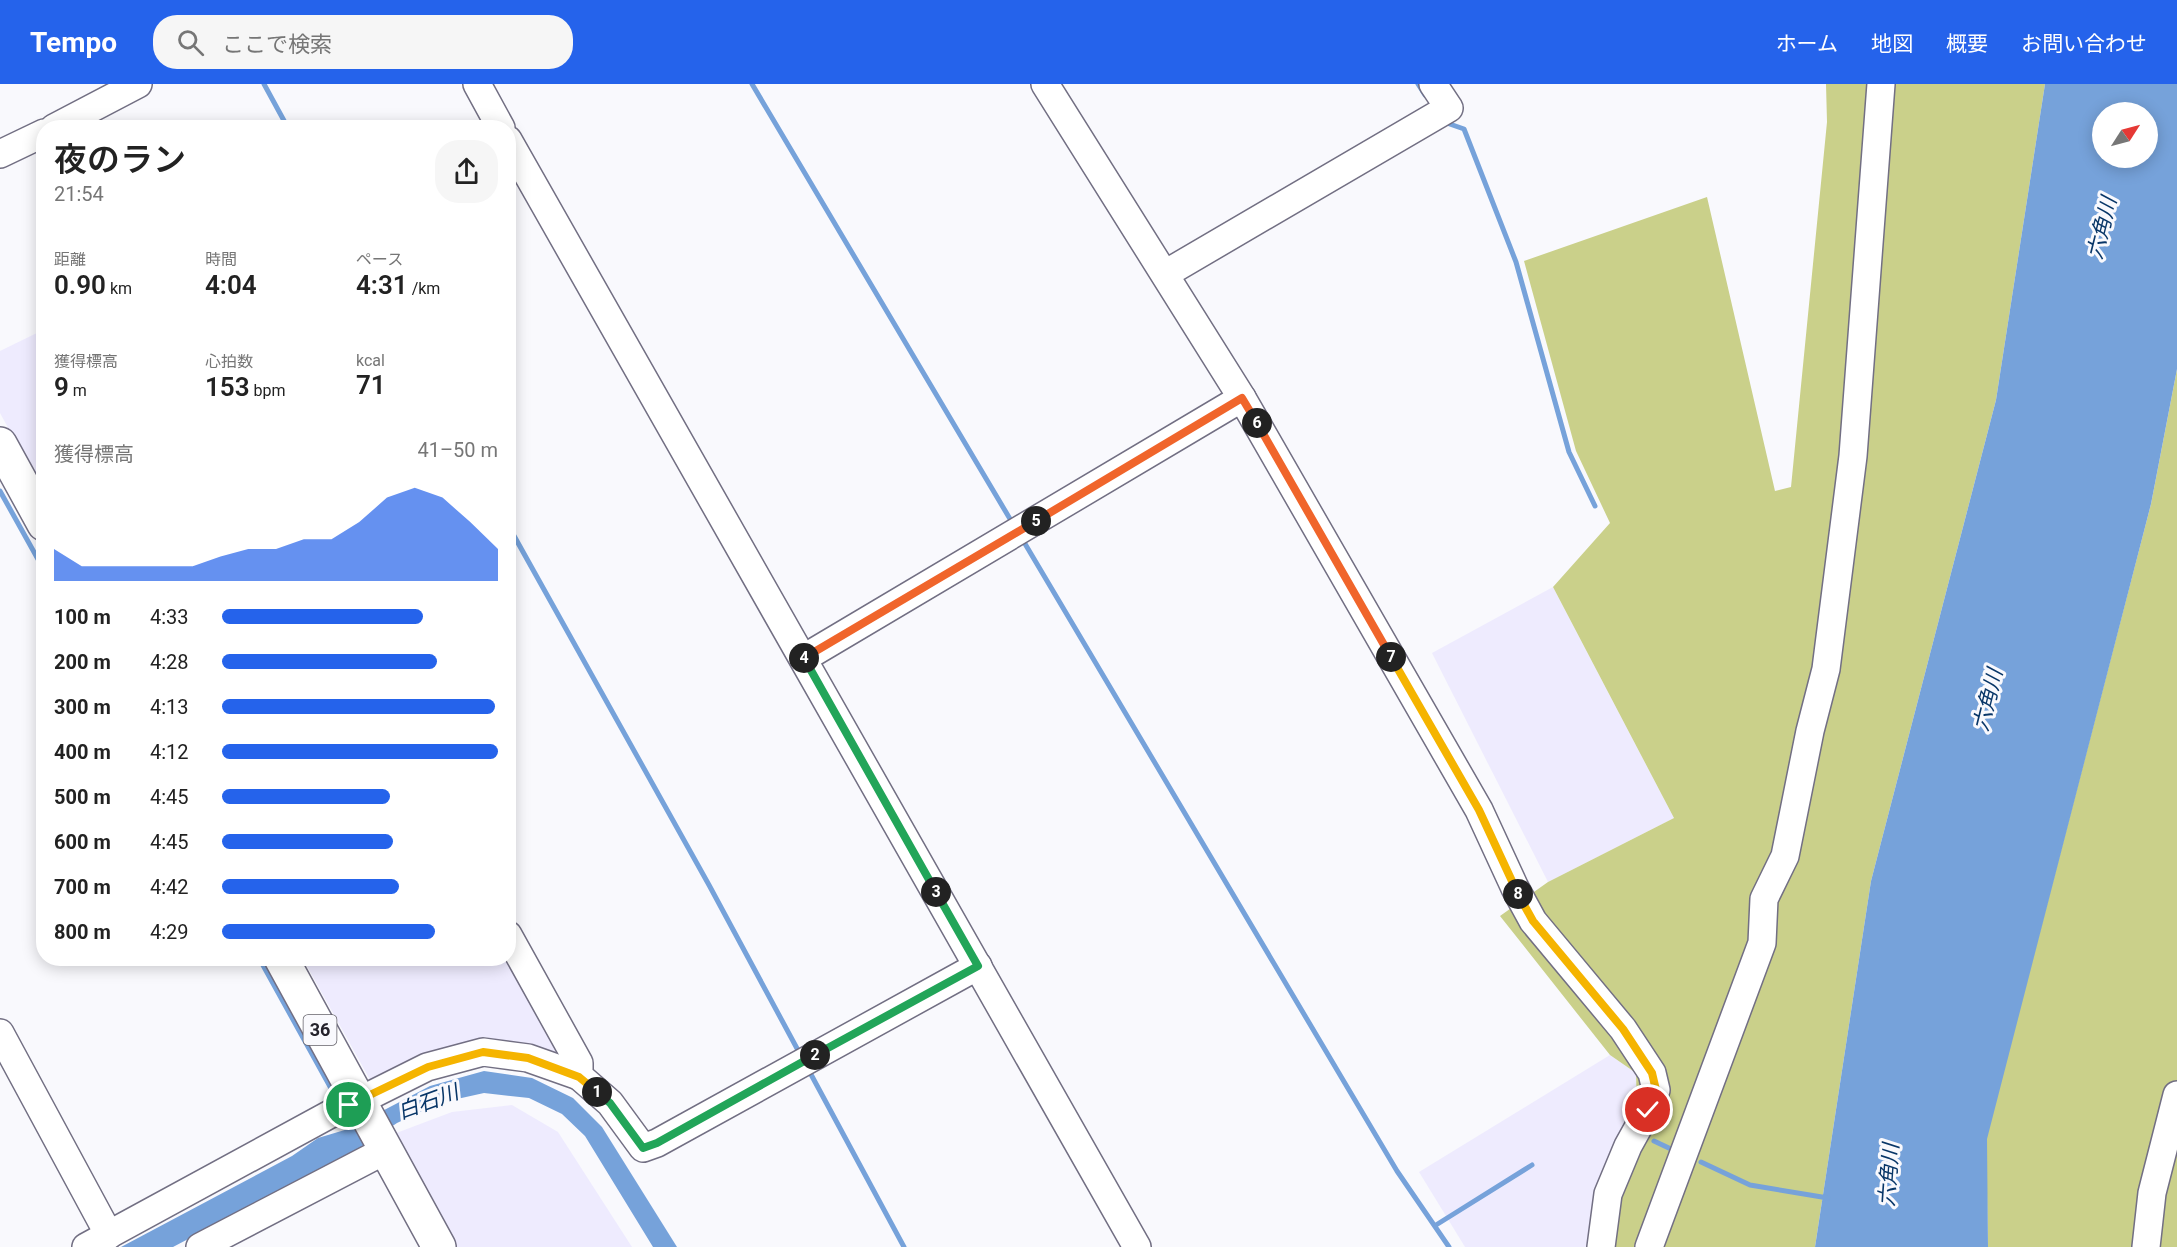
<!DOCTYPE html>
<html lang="ja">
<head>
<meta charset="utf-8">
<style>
	body { margin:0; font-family:Roboto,"Noto Sans JP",sans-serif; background:#f6f6f6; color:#222; height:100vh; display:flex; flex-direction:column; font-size:22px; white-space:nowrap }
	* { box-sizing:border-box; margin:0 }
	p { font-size:20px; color:#767676 }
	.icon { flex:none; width:33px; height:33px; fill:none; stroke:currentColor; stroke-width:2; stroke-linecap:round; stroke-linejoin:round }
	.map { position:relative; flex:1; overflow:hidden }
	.sheet { position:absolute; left:36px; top:36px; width:480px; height:846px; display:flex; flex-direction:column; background:#fff; border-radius:24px; box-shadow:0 3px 15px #0003 }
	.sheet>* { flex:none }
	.needle { width:39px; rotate:54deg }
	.tools { position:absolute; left:2092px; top:18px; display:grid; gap:12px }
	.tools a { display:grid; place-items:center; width:66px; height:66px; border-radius:50%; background:#fff; box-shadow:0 3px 15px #0003; font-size:30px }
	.pin { position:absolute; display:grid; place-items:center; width:51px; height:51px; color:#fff; margin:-26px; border:3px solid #fff; border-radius:50%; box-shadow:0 2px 6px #0007 }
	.km { position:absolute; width:30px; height:30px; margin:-15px; border-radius:50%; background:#222; color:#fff; font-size:16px; line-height:30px; text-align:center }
	.round { display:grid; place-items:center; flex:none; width:63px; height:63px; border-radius:24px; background:#f6f6f6 }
	.overview { display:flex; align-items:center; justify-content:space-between; height:102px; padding:0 18px }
	h1 { font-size:33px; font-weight:600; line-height:45px }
	.metrics { display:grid; grid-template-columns:repeat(3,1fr); gap:9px; height:102px; padding:6px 18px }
	.metrics div { display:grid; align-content:center }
	.metrics b { font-size:26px; font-weight:600 }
	.metrics small { font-size:16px; font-weight:400 }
	.metrics p { font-size:16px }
	.chart { height:168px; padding:12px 18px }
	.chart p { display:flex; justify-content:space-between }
	.chart svg { width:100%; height:108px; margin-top:6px; fill:#2563eb; opacity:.7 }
	ul { padding:0 18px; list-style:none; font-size:20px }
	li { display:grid; grid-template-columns:96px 72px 1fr; align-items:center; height:45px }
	li i { height:15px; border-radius:8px; background:#2563eb }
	header { display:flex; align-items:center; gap:36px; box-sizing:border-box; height:84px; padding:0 30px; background:#2563eb; color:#fff }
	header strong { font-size:28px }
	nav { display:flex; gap:33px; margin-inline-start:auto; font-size:21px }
	.search { width:420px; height:54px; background:#f6f6f6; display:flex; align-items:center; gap:15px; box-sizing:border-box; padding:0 21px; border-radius:24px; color:#767676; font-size:22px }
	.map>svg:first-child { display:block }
	.built { fill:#eeebfe }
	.green { fill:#cad08a }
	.water { fill:#76a2da; fill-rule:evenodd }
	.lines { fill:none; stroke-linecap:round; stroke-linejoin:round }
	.stream { stroke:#76a2da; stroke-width:5 }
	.minor-casing { stroke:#726f83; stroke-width:30 }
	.major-casing { stroke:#726f83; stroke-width:36 }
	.minor { stroke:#fff; stroke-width:27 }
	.major { stroke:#fff; stroke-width:33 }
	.split-1-casing { stroke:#fff; stroke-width:12 }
	.split-2-casing { stroke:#fff; stroke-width:12 }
	.split-3-casing { stroke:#fff; stroke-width:12 }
	.split-4-casing { stroke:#fff; stroke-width:12 }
	.split-5-casing { stroke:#fff; stroke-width:12 }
	.split-6-casing { stroke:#fff; stroke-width:12 }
	.split-7-casing { stroke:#fff; stroke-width:12 }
	.split-8-casing { stroke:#fff; stroke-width:12 }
	.split-9-casing { stroke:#fff; stroke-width:12 }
	.split-1 { stroke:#f5b400; stroke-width:8 }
	.split-2 { stroke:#22a559; stroke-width:8 }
	.split-3 { stroke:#22a559; stroke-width:8 }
	.split-4 { stroke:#22a559; stroke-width:8 }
	.split-5 { stroke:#f0652b; stroke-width:8 }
	.split-6 { stroke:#f0652b; stroke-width:8 }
	.split-7 { stroke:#f0652b; stroke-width:8 }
	.split-8 { stroke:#f5b400; stroke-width:8 }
	.split-9 { stroke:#f5b400; stroke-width:8 }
	.labels { text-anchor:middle; stroke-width:6; stroke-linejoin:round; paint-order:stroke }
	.shield { fill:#f9f9fd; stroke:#64626a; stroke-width:1.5 }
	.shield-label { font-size:18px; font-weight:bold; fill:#24222b }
	.water-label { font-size:21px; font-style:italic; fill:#083668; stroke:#f9f9fd }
</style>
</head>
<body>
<header>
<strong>Tempo</strong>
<div class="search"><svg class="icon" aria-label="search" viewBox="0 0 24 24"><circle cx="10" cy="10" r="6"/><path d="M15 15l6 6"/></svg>ここで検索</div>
<nav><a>ホーム</a><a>地図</a><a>概要</a><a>お問い合わせ</a></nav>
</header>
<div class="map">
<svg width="2177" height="1163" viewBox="0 0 2177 1163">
	<rect width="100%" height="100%" fill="#f9f9fd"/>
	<!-- built -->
	<g class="built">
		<path d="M43,246V407L0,329V267Z"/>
		<path d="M1553,503L1674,734L1548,798L1432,569Z"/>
		<path d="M508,874L564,970L485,953L422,978L374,1003L303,875Z"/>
		<path d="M1610,971L1636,989L1637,1027L1590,1163H1465L1419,1088Z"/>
		<path d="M512,1021L558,1048L632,1163H454L391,1051L452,1028Z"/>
	</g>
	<!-- green -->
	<g class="green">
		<path d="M1826,0H2045L1996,316L1871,797L1815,1163H1590L1637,1027L1636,989L1610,971L1500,832L1548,798L1674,734L1553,503L1610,439L1576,367L1524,177L1707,113L1775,407L1791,403L1827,38Z"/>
		<path d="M2177,285V1163H1988L1986,1055L2151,420Z"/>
	</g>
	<!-- water -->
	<g class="water">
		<path d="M2045,0H2177V285L2151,420L1987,1055L1988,1163H1815L1871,797L1996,316ZM2103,28H2148V74H2103Z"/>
		<path d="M484,987L532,994L573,1014L602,1043L677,1163H653L585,1052L562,1030L529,1014L484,1009L439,1019L397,1039L358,1065L334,1084L306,1093L173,1163H121L292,1072L318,1054L348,1045L430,1002Z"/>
	</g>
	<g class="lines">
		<!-- stream -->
		<g class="stream">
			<path d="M264,0L288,44"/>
			<path d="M752,0L1013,440"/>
			<path d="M1418,0L1425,11"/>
			<path d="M1444,38L1464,45L1516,178L1569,368L1595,422"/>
			<path d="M0,407L44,486"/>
			<path d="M508,441L709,801L800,970"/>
			<path d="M1021,453L1397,1087L1449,1163"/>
			<path d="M259,874L338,1017"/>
			<path d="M807,983L904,1163"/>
			<path d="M346,1030L356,1048"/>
			<path d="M1654,1057L1673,1066"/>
			<path d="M1701,1078L1750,1101L1828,1114"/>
			<path d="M1436,1141L1532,1081"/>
		</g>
		<!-- minor casing -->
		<g class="minor-casing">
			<g id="minor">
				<path d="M477,0L501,44"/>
				<path d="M1045,0L1242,314L1479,726L1515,804L1533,837L1623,945L1652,989L1656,1006L1648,1026L1628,1062L1608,1110L1601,1163"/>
				<path d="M54,44L138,0"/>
				<path d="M508,56L1137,1163"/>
				<path d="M0,70L44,49"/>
				<path d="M1165,190L1449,24L1433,0"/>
				<path d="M804,574L1242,314"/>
				<path d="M508,851L579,979V992L610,1019L643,1064L657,1059L978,882"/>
				<path d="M0,949L109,1151"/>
				<path d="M359,1017L427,983L483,968L528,974L579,992"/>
				<path d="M86,1163L358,1015"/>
				<path d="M200,1163L386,1066"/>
				<path d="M1649,1163L1762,859L1764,815L1785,772L1810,647L1826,585L1853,372L1881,0"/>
				<path d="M2146,1163L2152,1109L2177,1011"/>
			</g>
		</g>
		<!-- major casing -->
		<g class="major-casing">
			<g id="major">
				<path d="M0,360L44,440"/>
				<path d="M281,874L439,1163"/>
			</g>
		</g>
		<!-- minor -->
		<use href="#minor" class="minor"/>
		<!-- major -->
		<use href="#major" class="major"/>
	</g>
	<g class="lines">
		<!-- split-1 casing -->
		<g class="split-1-casing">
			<path id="split-1" d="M349,1021L428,983L483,968L528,974L579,993L597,1008"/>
		</g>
		<!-- split-2 casing -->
		<g class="split-2-casing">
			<path id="split-2" d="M597,1008L610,1019L643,1064L657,1059L815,971"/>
		</g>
		<!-- split-3 casing -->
		<g class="split-3-casing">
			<path id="split-3" d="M815,971L978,882L936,808"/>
		</g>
		<!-- split-4 casing -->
		<g class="split-4-casing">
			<path id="split-4" d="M804,574L936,808"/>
		</g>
		<!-- split-5 casing -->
		<g class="split-5-casing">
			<path id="split-5" d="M804,574L1036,437"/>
		</g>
		<!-- split-6 casing -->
		<g class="split-6-casing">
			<path id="split-6" d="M1036,437L1242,314L1257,339"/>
		</g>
		<!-- split-7 casing -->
		<g class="split-7-casing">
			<path id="split-7" d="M1257,339L1391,573"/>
		</g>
		<!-- split-8 casing -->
		<g class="split-8-casing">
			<path id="split-8" d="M1391,573L1479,726L1518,810"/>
		</g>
		<!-- split-9 casing -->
		<g class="split-9-casing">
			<path id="split-9" d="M1518,810L1533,837L1623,945L1652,989L1656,1006L1648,1026"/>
		</g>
		<!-- split-1 -->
		<use href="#split-1" class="split-1"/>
		<!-- split-2 -->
		<use href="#split-2" class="split-2"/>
		<!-- split-3 -->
		<use href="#split-3" class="split-3"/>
		<!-- split-4 -->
		<use href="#split-4" class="split-4"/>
		<!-- split-5 -->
		<use href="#split-5" class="split-5"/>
		<!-- split-6 -->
		<use href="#split-6" class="split-6"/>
		<!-- split-7 -->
		<use href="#split-7" class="split-7"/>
		<!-- split-8 -->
		<use href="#split-8" class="split-8"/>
		<!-- split-9 -->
		<use href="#split-9" class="split-9"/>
	</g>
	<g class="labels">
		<!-- shield labels -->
		<rect class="shield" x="303.5" y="931" width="33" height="30" rx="4.5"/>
		<g class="shield-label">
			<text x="320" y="952">36</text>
		</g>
		<!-- water labels -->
		<g class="water-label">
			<text transform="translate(2102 144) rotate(-76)" y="7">六角川</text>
			<text transform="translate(1988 616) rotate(-76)" y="7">六角川</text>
			<text transform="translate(428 1018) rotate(-20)" y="7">白石川</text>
			<text transform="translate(1889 1091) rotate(-86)" y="7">六角川</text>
		</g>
	</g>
</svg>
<div class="tools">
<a><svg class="needle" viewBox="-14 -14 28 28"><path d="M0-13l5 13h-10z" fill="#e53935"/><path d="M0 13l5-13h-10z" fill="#767676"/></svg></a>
</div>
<div class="pin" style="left:349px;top:1021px;background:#1e9e55"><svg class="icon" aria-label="arrive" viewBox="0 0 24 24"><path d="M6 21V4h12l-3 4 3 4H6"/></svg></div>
<div class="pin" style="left:1648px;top:1026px;background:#d93025"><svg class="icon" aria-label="check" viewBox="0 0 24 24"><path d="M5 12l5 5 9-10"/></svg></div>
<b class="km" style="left:597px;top:1008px">1</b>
<b class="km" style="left:815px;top:971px">2</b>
<b class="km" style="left:936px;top:808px">3</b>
<b class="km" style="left:804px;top:574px">4</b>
<b class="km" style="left:1036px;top:437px">5</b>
<b class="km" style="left:1257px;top:339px">6</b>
<b class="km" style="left:1391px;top:573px">7</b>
<b class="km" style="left:1518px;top:810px">8</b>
<section class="sheet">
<div class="overview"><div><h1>夜のラン</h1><p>21:54</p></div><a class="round"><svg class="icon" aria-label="share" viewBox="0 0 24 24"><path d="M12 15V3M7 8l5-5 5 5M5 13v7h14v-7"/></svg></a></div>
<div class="metrics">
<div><p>距離</p><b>0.90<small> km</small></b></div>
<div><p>時間</p><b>4:04</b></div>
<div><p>ペース</p><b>4:31<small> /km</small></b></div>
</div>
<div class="metrics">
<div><p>獲得標高</p><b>9<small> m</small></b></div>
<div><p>心拍数</p><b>153<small> bpm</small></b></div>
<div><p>kcal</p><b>71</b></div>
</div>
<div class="chart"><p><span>獲得標高</span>41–50 m</p>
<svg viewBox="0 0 160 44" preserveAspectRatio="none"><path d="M0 44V31L10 38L20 38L30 38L40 38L50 38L60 34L70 31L80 31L90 27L100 27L110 20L120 10L130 6L140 10L150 20L160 31V44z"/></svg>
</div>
<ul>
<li><b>100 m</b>4:33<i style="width:73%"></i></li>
<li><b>200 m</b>4:28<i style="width:78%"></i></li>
<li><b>300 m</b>4:13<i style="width:99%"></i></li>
<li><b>400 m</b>4:12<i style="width:100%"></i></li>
<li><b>500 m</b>4:45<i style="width:61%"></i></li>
<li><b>600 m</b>4:45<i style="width:62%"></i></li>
<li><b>700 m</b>4:42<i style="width:64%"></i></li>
<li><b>800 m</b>4:29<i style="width:77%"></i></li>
</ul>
</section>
</div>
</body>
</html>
